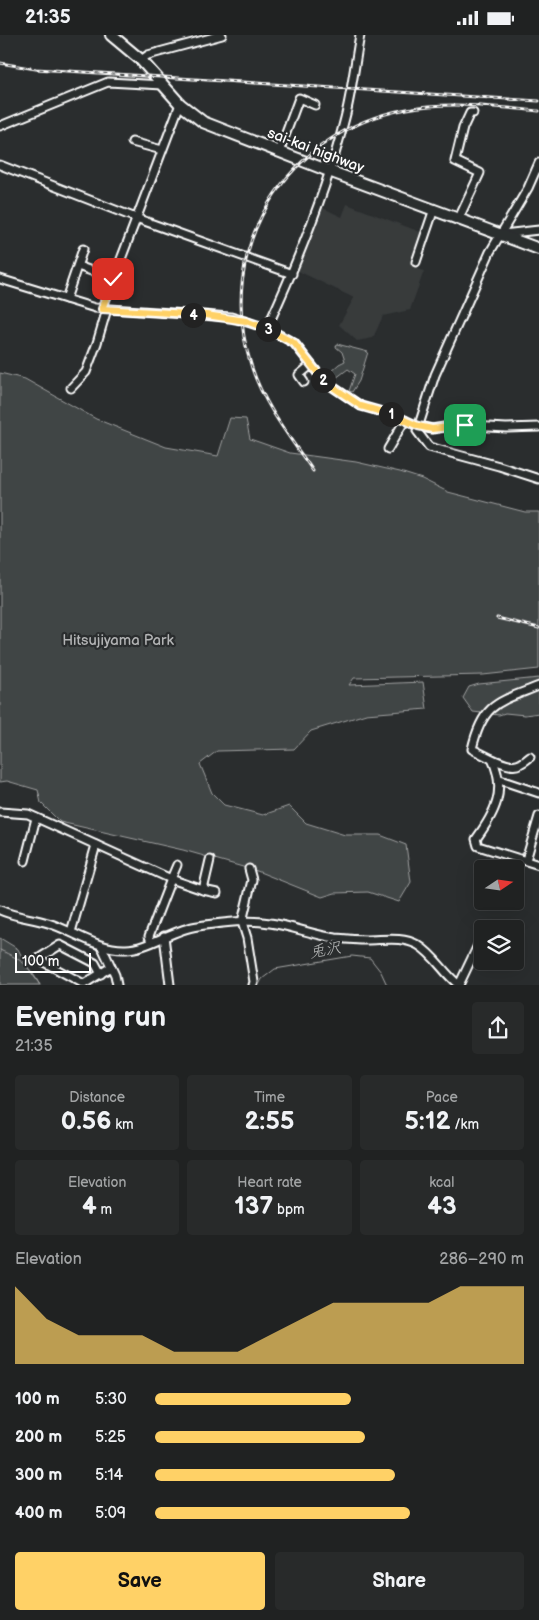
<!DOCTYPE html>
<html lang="en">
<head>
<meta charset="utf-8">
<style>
	body { margin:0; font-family:"Balsamiq Sans","Klee One",sans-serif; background:#282a2a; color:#f1f3f6; height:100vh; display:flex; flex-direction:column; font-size:19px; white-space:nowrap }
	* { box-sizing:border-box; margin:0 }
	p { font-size:16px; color:#a2a4a5 }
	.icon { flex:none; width:28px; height:28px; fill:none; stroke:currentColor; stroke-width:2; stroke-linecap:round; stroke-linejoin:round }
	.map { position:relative; height:950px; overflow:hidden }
	.side { display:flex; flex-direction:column; background:#202222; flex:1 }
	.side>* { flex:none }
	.needle { width:32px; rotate:77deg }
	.fabs { position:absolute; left:474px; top:825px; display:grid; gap:10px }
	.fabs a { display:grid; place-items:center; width:50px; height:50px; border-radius:5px; background:#202222; box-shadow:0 5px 20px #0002,0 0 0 1px #3d3f40; font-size:25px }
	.scale { position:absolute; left:15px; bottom:12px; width:76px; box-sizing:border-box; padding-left:5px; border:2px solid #fff; border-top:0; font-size:14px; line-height:18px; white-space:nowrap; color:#fff; -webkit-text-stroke:4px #2a2d2e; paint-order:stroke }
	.pin { position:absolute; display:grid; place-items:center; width:42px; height:42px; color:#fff; margin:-21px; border-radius:10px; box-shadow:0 2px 8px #0006 }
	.km { position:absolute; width:25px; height:25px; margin:-12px; border-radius:50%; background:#222; color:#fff; font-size:14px; line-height:25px; text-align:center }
	.round { display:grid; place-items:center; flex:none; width:52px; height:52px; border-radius:5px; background:#282a2a }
	.summary { display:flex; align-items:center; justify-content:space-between; height:85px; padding:0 15px }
	h1 { font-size:28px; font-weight:700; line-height:38px }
	.figures { display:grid; grid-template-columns:repeat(3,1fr); gap:8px; height:85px; padding:5px 15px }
	.figures div { display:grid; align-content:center; border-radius:5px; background:#282a2a; text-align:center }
	.figures b { font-size:25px; font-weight:700 }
	.figures small { font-size:14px; font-weight:400 }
	.figures p { font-size:14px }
	.chart { height:140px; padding:10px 15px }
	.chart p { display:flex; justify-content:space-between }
	.chart svg { width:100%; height:90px; margin-top:5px; fill:#ffd166; opacity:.7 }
	.primary-button { display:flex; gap:10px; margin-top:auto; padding:10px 15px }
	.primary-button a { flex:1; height:58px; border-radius:5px; background:#ffd166; color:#111; font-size:20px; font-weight:700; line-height:58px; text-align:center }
	.primary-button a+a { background:#282a2a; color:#f1f3f6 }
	ul { padding:0 15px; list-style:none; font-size:16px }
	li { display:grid; grid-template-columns:80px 60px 1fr; align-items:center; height:38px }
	li i { height:12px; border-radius:6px; background:#ffd166 }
	.status { display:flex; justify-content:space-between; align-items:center; height:35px; padding:0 25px; background:#202222; direction:ltr }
	.status svg { height:14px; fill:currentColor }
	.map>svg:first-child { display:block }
	.built { fill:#373a3b }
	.green { fill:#414445; stroke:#a0a2a2 }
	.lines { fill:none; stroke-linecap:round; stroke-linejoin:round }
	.stream { stroke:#a6a7a7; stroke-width:1 }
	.minor-casing { stroke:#fff; stroke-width:11 }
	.highway-casing { stroke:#fff; stroke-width:14 }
	.minor { stroke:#2a2d2e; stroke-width:7 }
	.highway { stroke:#2a2d2e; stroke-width:10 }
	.rail-casing { stroke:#fff; stroke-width:3 }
	.rail { stroke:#2a2d2e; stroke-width:1; stroke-dasharray:4; stroke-linecap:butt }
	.route-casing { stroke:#fff; stroke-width:10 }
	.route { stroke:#ffd166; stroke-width:6 }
	.labels { text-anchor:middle; stroke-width:4.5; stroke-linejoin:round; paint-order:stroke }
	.street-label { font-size:15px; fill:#fff; stroke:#2a2d2e }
	.park-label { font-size:15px; fill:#b3b4b5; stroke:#2a2d2e }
	.water-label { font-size:16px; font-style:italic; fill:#b4b6b6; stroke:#2a2d2e }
</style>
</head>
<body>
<div class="status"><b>21:35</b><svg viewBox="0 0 49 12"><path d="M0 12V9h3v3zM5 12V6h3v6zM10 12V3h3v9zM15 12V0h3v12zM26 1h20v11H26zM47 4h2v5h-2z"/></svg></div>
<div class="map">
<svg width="539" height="950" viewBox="0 0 539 950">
	<rect width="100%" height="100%" fill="#2a2d2e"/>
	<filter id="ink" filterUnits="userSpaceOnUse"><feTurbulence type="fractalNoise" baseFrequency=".02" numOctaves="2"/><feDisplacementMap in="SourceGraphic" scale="10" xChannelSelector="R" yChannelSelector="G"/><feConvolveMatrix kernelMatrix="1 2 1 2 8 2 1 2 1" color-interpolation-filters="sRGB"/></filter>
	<g filter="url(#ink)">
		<!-- built -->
		<path class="built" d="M347,169L423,198L413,232L424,236L410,275L383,281L373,303L357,306L339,290L354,263L294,234L317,170L342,182Z"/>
		<!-- green -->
		<g class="green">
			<path d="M337,309L368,317L359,346L352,357L349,356L355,339L348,334L332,346L330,337L339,329L345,326L342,317L336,312Z"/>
			<path d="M0,338L25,344L96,384L166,412L218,421L230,383L246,384L250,404L290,418L356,427L400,437L422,444L448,457L525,477H539V634L483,640L354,643L349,650L423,647L427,674L366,679L311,696L294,714L217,716L200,729L212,758L224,770L263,780L289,771L306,788L345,800H380L406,810L411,847L399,867L368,857L335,858L322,862L257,836L183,815L60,787L41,768L38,755L7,746L0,747Z"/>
			<path d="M539,643V678L525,680L505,678L499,680L473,677L463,663L469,652L479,649Z"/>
			<path d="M0,903L18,914L28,933L40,950H0Z"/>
		</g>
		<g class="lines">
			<!-- stream -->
			<g class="stream">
				<path d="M0,915C23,926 27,928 40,950"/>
				<path d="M259,950L262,944L275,934L352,921L370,923L381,937L387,950"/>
			</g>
			<!-- minor casing -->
			<g class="minor-casing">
				<g id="minor">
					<path d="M141,25L148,20L222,0"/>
					<path d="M0,91L108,47L163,50"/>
					<path d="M132,107L162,115"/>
					<path d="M279,117L299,63L315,70"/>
					<path d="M539,128L528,153L490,217L435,340L417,396L429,412L499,431L539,444"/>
					<path d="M0,130L136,183L292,239"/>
					<path d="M459,183L480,138L455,126L463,93L470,78H473"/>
					<path d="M503,199L539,195"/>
					<path d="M416,227L434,174"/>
					<path d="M78,231L113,244"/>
					<path d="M0,244L95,273L231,282L267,293L294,308L324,346L361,371L393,380L418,391L432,394L456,390L506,393L539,392"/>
					<path d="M66,264L83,214"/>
					<path d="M102,274L180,69"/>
					<path d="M267,293C298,226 327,155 345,83C352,56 355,27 360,0"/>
					<path d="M304,347L299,340L311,330"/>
					<path d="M71,353L86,337L97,308L107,274"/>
					<path d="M388,414L405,385"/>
					<path d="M539,651C499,667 483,667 472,714L492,724C507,756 495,778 476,804L478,811L539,830"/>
					<path d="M492,724C510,731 515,735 530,722"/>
					<path d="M500,745L539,758"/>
					<path d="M0,777L28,779L171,844L149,901L151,907"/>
					<path d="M526,825L539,781"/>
					<path d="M25,826L36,783"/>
					<path d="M177,830L171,844L203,855L217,858"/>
					<path d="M249,834L252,845L242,887L247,903L254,947L253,950"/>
					<path d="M203,855L210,825"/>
					<path d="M0,875C15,882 32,883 48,888C74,896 98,915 126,914C148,914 173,894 198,891C221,888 247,884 270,888C292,891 313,900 336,903C346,904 357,905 366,905C384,905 402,901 418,910C435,920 444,939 459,950"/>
					<path d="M71,897L96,810"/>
					<path d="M164,901L170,950"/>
					<path d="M102,912L115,940L117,950"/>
					<path d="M101,939L95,928L60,910L38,924L84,949L111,932"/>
					<path d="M459,950L480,906"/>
				</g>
			</g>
			<!-- highway casing -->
			<g class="highway-casing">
				<path id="highway" d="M111,0L141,25L180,69L203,87L329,136L539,214"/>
			</g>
			<!-- minor -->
			<use href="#minor" class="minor"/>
			<!-- highway -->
			<use href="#highway" class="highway"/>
			<!-- rail casing -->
			<g class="rail-casing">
				<g id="rail">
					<path d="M0,28L36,34L539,66"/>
					<path d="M313,436C291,404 264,370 252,333C212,215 286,96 407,74C450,66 496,72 539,76"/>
					<path d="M497,583L539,593"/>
				</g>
			</g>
			<!-- rail -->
			<use href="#rail" class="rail"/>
		</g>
	</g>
	<g class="lines" filter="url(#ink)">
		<!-- route casing -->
		<g class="route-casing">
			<path id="route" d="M113,244L102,274L206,280L246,286L267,294L294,308L324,346L361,371L393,380L418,391L432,394L465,390"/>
		</g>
		<!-- route -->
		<use href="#route" class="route"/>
	</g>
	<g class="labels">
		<!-- street labels -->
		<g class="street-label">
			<text transform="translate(316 115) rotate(21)" y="5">sai-kai highway</text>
		</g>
		<!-- park labels -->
		<g class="park-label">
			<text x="118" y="610">Hitsujiyama Park</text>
		</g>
		<!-- water labels -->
		<g class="water-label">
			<text transform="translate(325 914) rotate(-10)" y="6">兎沢</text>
		</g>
	</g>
</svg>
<div class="fabs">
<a><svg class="needle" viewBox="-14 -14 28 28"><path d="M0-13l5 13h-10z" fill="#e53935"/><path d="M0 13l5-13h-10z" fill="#a2a4a5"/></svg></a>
<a><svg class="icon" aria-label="layers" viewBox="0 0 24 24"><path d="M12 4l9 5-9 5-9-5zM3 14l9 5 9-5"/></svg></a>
</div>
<div class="scale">100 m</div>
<div class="pin" style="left:465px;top:390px;background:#1e9e55"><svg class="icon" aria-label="arrive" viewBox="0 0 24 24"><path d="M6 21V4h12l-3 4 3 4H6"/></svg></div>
<div class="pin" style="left:113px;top:244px;background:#d93025"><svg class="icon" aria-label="check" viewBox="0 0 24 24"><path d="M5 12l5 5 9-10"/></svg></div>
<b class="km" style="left:391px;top:379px">1</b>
<b class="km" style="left:323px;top:345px">2</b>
<b class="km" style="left:268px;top:294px">3</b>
<b class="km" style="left:193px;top:280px">4</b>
</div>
<section class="side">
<div class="summary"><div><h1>Evening run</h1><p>21:35</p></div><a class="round"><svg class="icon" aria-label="share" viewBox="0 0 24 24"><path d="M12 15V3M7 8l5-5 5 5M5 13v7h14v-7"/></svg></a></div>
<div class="figures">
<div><p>Distance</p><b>0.56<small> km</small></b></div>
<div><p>Time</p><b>2:55</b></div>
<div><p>Pace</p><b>5:12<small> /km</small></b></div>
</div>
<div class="figures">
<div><p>Elevation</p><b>4<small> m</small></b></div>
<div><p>Heart rate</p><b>137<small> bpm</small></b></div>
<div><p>kcal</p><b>43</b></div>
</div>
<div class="chart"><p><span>Elevation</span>286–290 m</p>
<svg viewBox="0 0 160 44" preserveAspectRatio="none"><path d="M0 44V6L10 22L20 30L30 30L40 30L50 38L60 38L70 38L80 30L90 22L100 14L110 14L120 14L130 14L140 6L150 6L160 6V44z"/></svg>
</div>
<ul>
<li><b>100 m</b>5:30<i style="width:53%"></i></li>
<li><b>200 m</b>5:25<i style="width:57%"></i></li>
<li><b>300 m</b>5:14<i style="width:65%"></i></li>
<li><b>400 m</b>5:09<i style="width:69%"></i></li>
</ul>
<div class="primary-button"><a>Save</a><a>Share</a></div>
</section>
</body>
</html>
